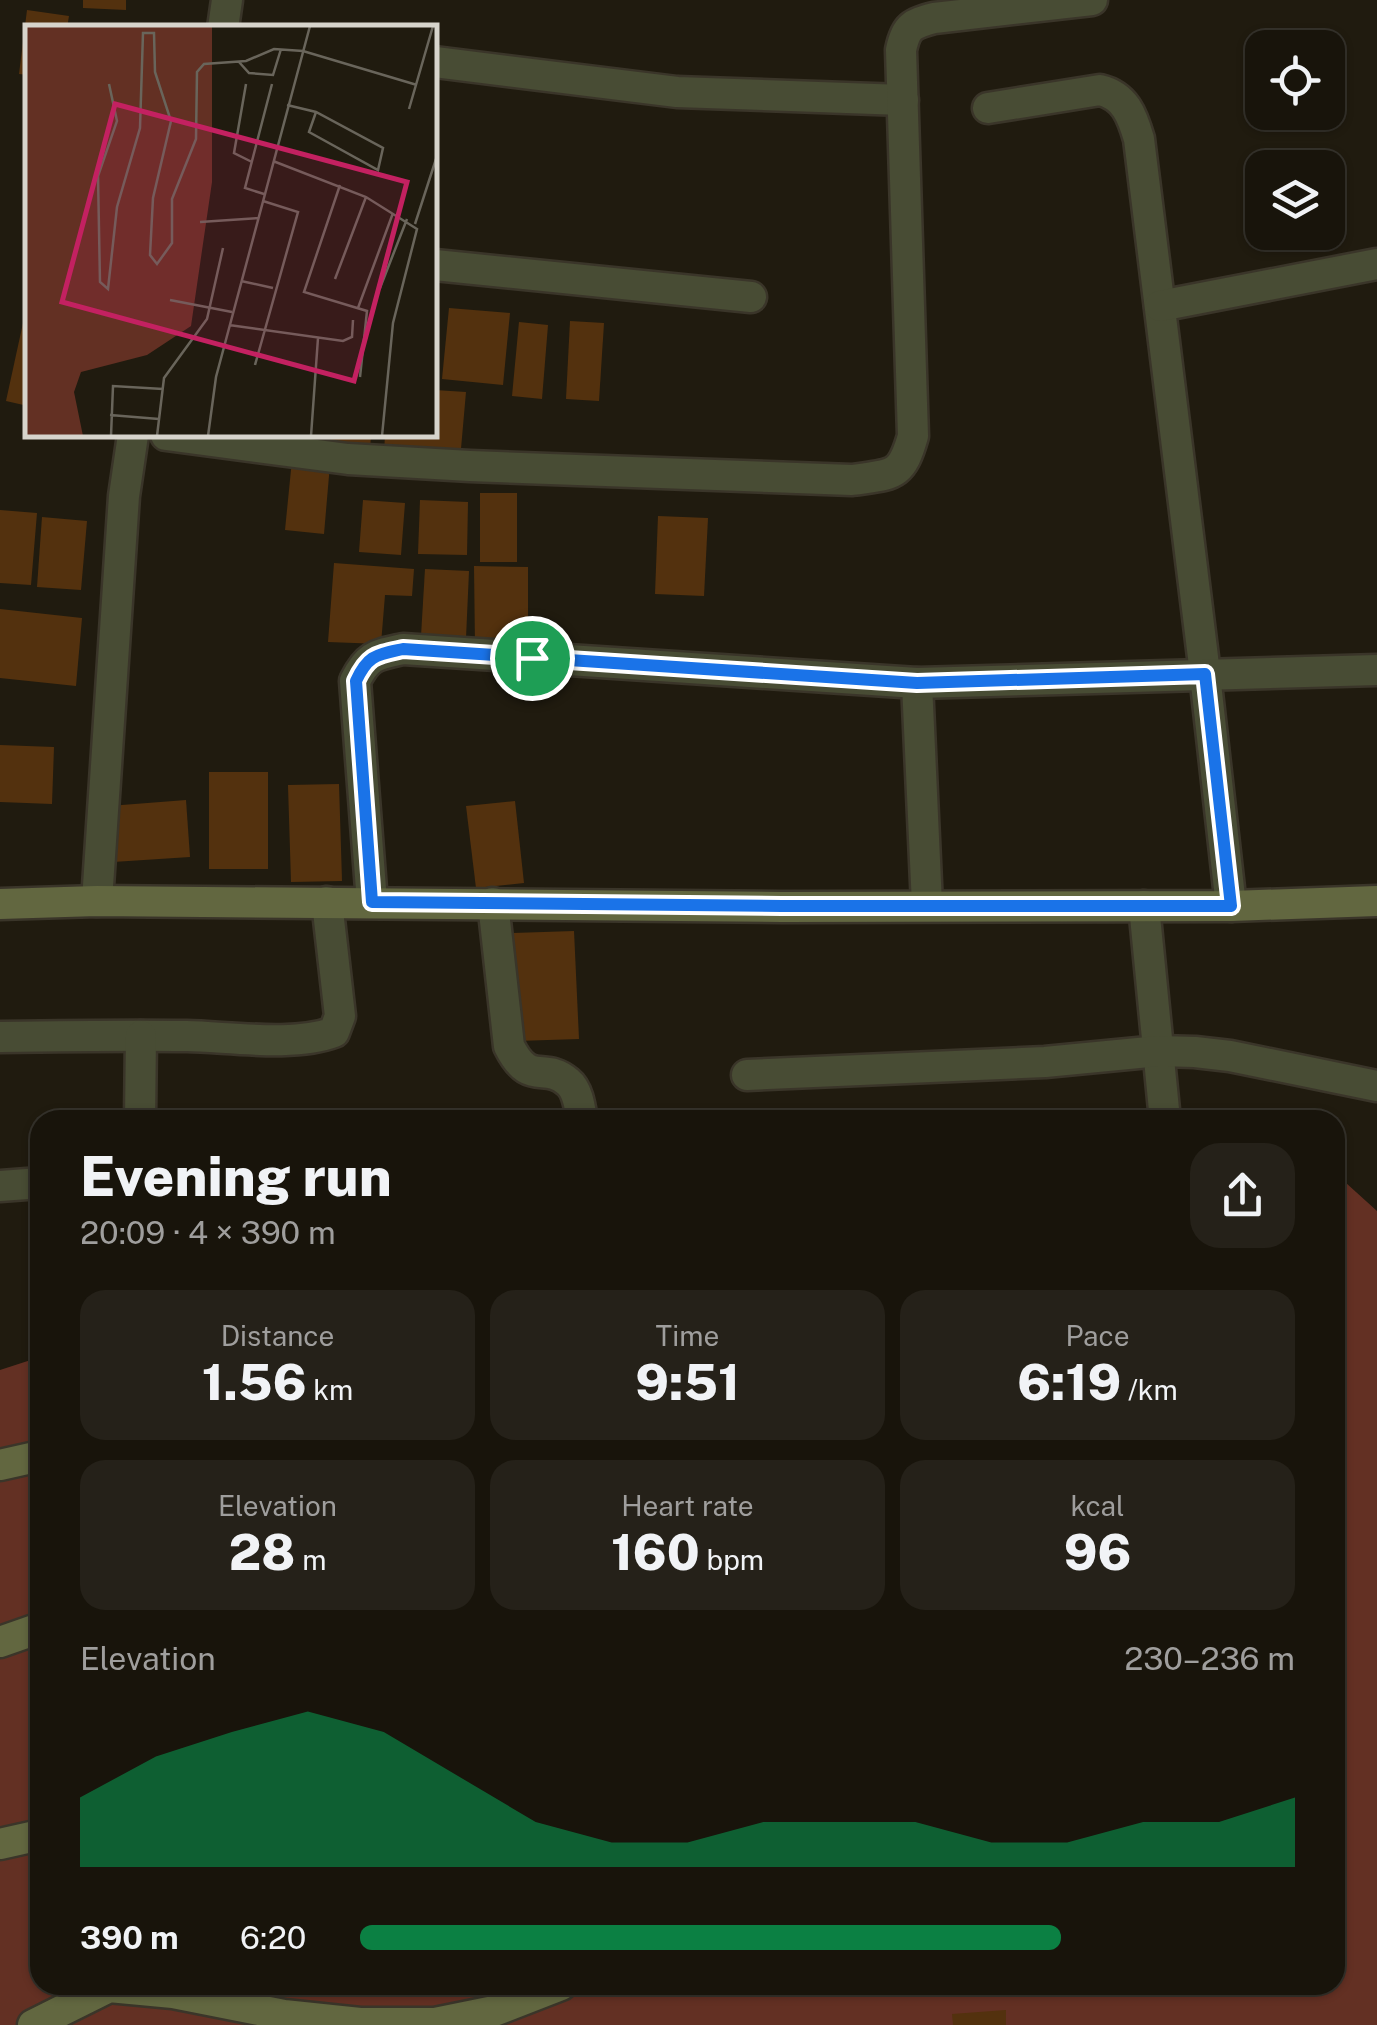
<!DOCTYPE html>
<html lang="en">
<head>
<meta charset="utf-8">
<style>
	body { margin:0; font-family:"Public Sans",sans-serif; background:#252119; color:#f1f3f6; height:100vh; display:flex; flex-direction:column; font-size:38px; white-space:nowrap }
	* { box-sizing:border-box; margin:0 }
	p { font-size:32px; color:#9f9e9d }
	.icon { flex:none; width:55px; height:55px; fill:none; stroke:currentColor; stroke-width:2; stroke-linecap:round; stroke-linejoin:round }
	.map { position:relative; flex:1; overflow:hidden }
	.side { position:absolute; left:30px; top:1110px; width:1315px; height:885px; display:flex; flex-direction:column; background:#18140b; border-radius:30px; box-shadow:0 2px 8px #0004,0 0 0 2px #36332c }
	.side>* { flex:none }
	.controls { position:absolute; left:1245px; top:30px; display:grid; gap:20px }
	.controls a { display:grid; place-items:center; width:100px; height:100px; border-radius:20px; background:#18140b; box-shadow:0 2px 8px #0004,0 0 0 2px #36332c; font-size:50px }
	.pin { position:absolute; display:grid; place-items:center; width:85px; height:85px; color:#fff; margin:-42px; border:5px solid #fff; border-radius:50%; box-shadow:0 2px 10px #0007 }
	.round { display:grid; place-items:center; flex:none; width:105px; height:105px; border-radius:30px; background:#252119 }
	.headline { display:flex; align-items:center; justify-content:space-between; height:170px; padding:0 50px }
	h1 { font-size:55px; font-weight:800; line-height:75px }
	.metrics { display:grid; grid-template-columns:repeat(3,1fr); gap:15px; height:170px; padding:10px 50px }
	.metrics div { display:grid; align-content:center; border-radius:25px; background:#252119; text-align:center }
	.metrics b { font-size:50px; font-weight:800 }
	.metrics small { font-size:28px; font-weight:400 }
	.metrics p { font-size:28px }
	.chart { height:280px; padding:20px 50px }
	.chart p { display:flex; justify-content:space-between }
	.chart svg { width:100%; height:180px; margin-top:10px; fill:#0b8043; opacity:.7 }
	ul { padding:0 50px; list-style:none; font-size:32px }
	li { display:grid; grid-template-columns:160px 120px 1fr; align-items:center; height:75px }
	li i { height:25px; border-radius:12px; background:#0b8043 }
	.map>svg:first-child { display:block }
	.green { fill:#633023 }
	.building { fill:#53310e }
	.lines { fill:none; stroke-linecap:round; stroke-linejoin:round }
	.street-casing { stroke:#3a3529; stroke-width:35 }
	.secondary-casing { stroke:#3a3529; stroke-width:35 }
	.street { stroke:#484c34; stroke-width:30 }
	.secondary { stroke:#626740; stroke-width:30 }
	.route-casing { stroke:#fff; stroke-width:20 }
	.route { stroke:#1a73e8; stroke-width:12 }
	.inset-road { fill:none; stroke:#69655b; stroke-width:2.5 }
	.view { fill:#c32161; fill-opacity:0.15; stroke:#c32161; stroke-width:5 }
	.inset-edge { fill:none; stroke:#d7d4cc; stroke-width:5 }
</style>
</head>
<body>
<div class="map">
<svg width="1377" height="2025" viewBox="0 0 1377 2025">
	<rect width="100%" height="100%" fill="#201b0f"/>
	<!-- green -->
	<path class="green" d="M1335,1173L1377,1211V2025H0V1370L40,1357V1985H1335Z"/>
	<!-- building -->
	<g class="building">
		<path d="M83,0H126V10L83,8Z"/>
		<path d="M27,10L69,16L67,28H28V75L19,74Z"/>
		<path d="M449,308L510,313L503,385L442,379Z"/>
		<path d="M570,321L604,323L599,401L566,399Z"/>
		<path d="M519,322L548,325L542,399L512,396Z"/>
		<path d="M23,323L28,324V406L6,401Z"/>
		<path d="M435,390L466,392L460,460L384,453L385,435H435Z"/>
		<path d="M331,435H371L370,451L330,448Z"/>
		<path d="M292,460L330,464L324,534L285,530Z"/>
		<rect x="480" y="493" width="37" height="69"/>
		<path d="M363,500L405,503L401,555L359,552Z"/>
		<path d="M420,500L468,502L467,555L418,554Z"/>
		<path d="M0,510L37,513L31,585L0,583Z"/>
		<path d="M658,516L708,518L704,596L655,594Z"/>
		<path d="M42,517L87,521L81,590L37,587Z"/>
		<path d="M334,563L414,569L412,596L385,595L381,644L328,642Z"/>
		<path d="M474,566L528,567V647L475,646Z"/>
		<path d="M425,569L469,571L466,638L421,636Z"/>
		<path d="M0,609L82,618L76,686L0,678Z"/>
		<path d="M0,745L54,747L52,804L0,802Z"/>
		<rect x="209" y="772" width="59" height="97"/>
		<path d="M339,784L342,881L291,882L288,785Z"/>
		<path d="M186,800L190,857L113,862L109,806Z"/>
		<path d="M515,801L524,883L476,888L466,806Z"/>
		<path d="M574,931L579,1039L517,1041L513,933Z"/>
		<path d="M1006,2010V2025H953L952,2014Z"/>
	</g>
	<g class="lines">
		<!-- street casing -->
		<g class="street-casing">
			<g id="street">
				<path d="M223,28L227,0"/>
				<path d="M435,62L677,92L903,100"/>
				<path d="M988,108L1100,90C1125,96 1132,115 1139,139L1203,657L1231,906"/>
				<path d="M435,265L751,297"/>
				<path d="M1160,306L1377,264"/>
				<path d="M166,435L348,459L470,466L852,480C893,474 901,478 913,436L901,50C906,26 912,24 934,18L1092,0"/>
				<path d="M917,683L927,905"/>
				<path d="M97,901L124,496L133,435"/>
				<path d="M372,902L355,681C368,655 376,655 403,649L917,683L1377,670"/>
				<path d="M493,903L509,1046C530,1088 544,1061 568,1082C578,1090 580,1108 582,1120"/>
				<path d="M1144,906L1165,1120"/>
				<path d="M0,1037C62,1036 125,1035 187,1036C230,1037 295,1047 334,1032L340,1016L327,902"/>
				<path d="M747,1075L1045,1062L1159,1051L1195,1052L1230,1056L1377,1086"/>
				<path d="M140,1120L141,1036"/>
				<path d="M0,1186L40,1183"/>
			</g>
		</g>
		<!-- secondary casing -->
		<g class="secondary-casing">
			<g id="secondary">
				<path d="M0,904L97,901L782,907L1231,906L1377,901"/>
				<path d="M0,1465L40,1456"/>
				<path d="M0,1642L40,1628"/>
				<path d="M0,1844L40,1835"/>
				<path d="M33,2025L109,1987L173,1993L284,2015L360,2023H435L494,2011L561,1985"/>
			</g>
		</g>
		<!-- street -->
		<use href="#street" class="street"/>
		<!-- secondary -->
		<use href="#secondary" class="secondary"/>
	</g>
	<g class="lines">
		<!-- route casing -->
		<g class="route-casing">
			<path id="route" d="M403,649L917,683L1205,674L1231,906H782L372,902L356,681C368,655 376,655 403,649Z"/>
		</g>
		<!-- route -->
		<use href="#route" class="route"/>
	</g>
	<!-- overview -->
	<g transform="translate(25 25)">
		<rect width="412" height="412" fill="#201b0f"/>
		<path d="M0,1H187V157L166,301L122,330L56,347L49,367L58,411H0Z" fill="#633023"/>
		<path class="inset-road" d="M214,37L224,48L248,50L256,24M84,59L92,96L73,151L75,257L83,264L92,182L115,103L118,8H129L130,47L146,96L128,173L125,230L132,239L147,218V174L171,114L172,47L179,39L221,36L249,24L278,26L392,60M221,59L209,128L227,137M262,80L291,87L358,123L353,145L284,107L291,87M384,84L408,1M248,136L341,172L392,204L368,298L357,411M315,160L279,267L342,286L335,352M239,169L220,163L247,59M175,197L233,193M390,199L411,134M310,254L341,172M216,256L248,263M355,263L382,194M145,275L207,287M333,283L368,188M204,300L318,316L327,312L328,295M230,340L273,187L238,176M85,390L134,394M86,411L88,361L138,364M132,411L139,353L182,294L198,223M183,411L191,352L285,1M286,411L293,313"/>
		<path class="view" d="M90,79L382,157L329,356L37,277Z"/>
		<rect width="412" height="412" class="inset-edge"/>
	</g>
</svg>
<div class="controls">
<a><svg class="icon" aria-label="locate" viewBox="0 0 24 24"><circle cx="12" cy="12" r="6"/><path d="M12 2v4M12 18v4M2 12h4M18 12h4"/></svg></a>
<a><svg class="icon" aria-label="layers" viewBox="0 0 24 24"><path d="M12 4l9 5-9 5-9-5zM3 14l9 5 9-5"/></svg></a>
</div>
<div class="pin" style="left:532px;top:658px;background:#1e9e55"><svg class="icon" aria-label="arrive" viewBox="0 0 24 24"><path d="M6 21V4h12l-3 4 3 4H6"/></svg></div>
<section class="side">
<div class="headline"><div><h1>Evening run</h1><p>20:09 · 4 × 390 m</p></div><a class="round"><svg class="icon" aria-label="share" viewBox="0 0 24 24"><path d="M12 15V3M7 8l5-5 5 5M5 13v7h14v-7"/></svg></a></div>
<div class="metrics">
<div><p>Distance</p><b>1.56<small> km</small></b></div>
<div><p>Time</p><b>9:51</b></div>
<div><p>Pace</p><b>6:19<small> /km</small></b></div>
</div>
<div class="metrics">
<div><p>Elevation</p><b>28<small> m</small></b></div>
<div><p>Heart rate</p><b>160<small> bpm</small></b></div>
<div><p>kcal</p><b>96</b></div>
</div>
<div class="chart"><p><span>Elevation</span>230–236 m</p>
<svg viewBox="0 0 160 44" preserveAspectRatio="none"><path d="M0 44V27L10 17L20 11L30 6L40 11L50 22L60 33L70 38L80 38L90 33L100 33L110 33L120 38L130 38L140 33L150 33L160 27V44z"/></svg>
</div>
<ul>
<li><b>390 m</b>6:20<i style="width:75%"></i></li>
</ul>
</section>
</div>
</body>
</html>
